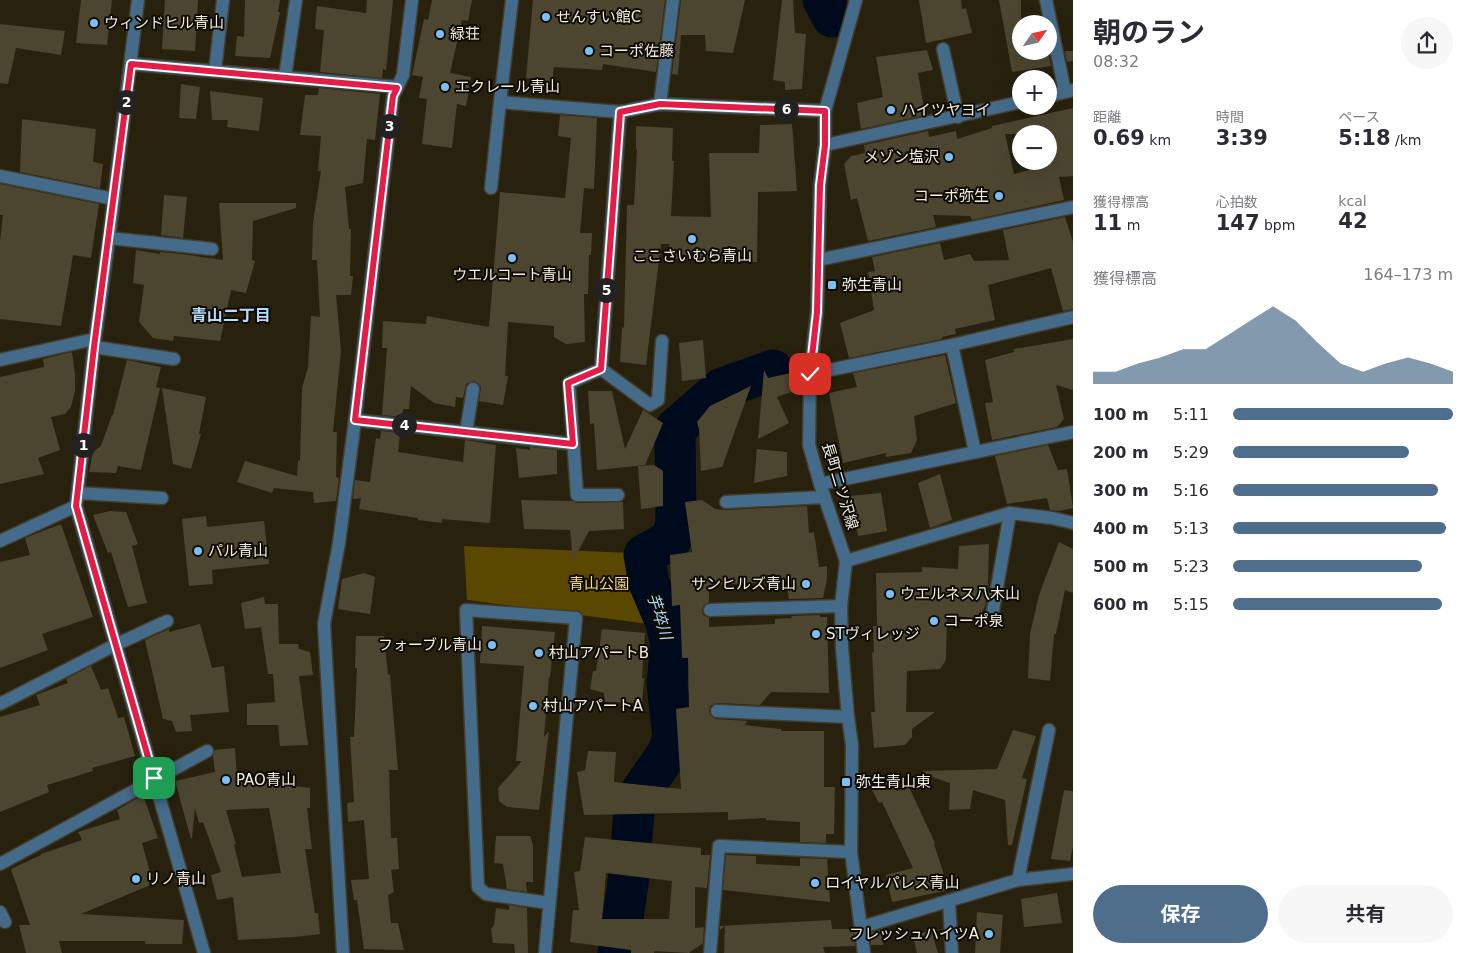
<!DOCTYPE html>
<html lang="ja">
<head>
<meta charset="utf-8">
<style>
	body { margin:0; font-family:"DejaVu Sans","Noto Sans JP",sans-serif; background:#f7f7f7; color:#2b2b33; height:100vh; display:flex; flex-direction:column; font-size:19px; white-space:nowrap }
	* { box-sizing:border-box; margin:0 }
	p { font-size:16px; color:#7c7c81 }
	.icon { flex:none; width:28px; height:28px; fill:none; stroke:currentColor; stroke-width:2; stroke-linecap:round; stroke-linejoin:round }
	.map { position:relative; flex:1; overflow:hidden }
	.details { display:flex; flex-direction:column; background:#fff; width:400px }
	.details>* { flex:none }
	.needle { width:32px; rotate:56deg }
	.fabs { position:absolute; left:1012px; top:15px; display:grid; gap:10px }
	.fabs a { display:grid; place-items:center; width:45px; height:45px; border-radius:50%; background:#fff; box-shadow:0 5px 20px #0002; font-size:25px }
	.pin { position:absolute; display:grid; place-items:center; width:42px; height:42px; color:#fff; margin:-21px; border-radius:10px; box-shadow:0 2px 8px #0006 }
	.km { position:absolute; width:25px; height:25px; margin:-12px; border-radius:50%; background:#222; color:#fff; font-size:14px; line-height:25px; text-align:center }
	.round { display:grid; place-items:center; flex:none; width:52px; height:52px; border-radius:26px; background:#f7f7f7 }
	.head { display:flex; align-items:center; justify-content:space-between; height:85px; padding:0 20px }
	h1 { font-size:28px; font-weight:700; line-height:38px }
	.figures { display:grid; grid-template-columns:repeat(3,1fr); gap:8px; height:85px; padding:5px 20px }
	.figures div { display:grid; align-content:center }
	.figures b { font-size:21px; font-weight:700 }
	.figures small { font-size:14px; font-weight:400 }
	.figures p { font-size:14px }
	.chart { height:140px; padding:10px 20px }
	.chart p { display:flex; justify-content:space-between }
	.chart svg { width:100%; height:90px; margin-top:5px; fill:#4f6e8c; opacity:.7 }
	.button { display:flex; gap:10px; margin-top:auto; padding:10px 20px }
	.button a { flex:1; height:58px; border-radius:30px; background:#4f6e8c; color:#fff; font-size:20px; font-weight:700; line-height:58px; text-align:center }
	.button a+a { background:#f7f7f7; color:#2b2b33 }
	ul { padding:0 20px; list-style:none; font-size:16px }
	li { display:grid; grid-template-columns:80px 60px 1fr; align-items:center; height:38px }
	li i { height:12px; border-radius:6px; background:#4f6e8c }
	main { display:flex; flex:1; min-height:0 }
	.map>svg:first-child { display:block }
	.green { fill:#5a4800 }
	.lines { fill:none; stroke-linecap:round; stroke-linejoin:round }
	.river { stroke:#000a1d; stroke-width:41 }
	.building { fill:#4c4631; fill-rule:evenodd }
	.service-casing { stroke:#433e2c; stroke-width:15 }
	.minor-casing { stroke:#433e2c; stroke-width:15 }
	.service { stroke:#456b8a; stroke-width:12 }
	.minor { stroke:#456b8a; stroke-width:12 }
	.route-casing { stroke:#fff; stroke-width:10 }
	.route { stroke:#e11d48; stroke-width:6 }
	.poi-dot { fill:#7abff8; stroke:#0e0b04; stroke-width:2 }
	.labels { text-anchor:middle; stroke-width:4; stroke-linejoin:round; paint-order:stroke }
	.poi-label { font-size:15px; fill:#f1ede1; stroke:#0e0b04; text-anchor:start }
	.street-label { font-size:15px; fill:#f1ede1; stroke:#0e0b04 }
	.park-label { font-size:15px; fill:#f7da7e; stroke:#0e0b04 }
	.neighbourhood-label { font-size:16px; font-weight:bold; fill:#b6dbfb; stroke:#0e0b04 }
	.water-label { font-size:16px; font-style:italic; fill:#abd7fd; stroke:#0e0b04 }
</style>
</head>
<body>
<main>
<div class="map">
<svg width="1073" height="953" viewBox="0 0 1073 953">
	<rect width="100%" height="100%" fill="#27210e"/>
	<!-- green -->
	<path class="green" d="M464,546L631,553L649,624L467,600Z"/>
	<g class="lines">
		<!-- river -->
		<g class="river">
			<path d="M823,0L832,17"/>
			<path d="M618,953L628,883L635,800L667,754L673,738L667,683L671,645L666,623L649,583L644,555L671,540L676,523L675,429L722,388L773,370"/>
		</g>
	</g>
	<!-- building -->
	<g class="building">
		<path d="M81,0H112L107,45L76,43Z"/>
		<path d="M165,0H198L195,51L162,49Z"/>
		<path d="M245,0H280L278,12H280L270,58L235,56L237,36L244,37Z"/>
		<path d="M367,0H393L386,70L383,69L382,78L320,72L324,30L315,29L317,6L366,13Z"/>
		<path d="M432,0H472L468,21L462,20L450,73L471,77L466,106L457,104L452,148L422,144L427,99L419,98L423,77L412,75L424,19L428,20Z"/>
		<path d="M533,0H665L656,72L603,64L602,70L554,67L552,83L526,78Z"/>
		<path d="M681,0H745L733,53L706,51L705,35H681L678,75L672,74Z"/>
		<path d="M782,0H793L795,33L806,34L802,89L785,90V82L773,80Z"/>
		<path d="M919,0H961L962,9L966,8L972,33L926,43Z"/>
		<path d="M999,0H1021V51H1048L1051,66L1012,72Z"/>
		<path d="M0,24L65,31L61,55L16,48L8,84L0,83Z"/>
		<path d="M927,50L933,70L918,73L925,115L861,129L857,103L883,97L876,57Z"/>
		<path d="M1065,51H1073V61L1067,62Z"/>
		<path d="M181,84L200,87L196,119L179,118Z"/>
		<path d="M319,88L380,94L375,140L367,139L363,183L345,187L349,229H351L350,276H353L351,295H336L341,351L333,432H337L336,477L339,478L336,501L314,503L313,492L274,488L272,493L237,482L245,461L297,476L298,460L300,461L302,388L308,367L311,316L320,317L317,260H312L313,223L321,171H318L321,136L300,135L305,95H318Z"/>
		<path d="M210,91L263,98L259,131L227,127L228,120H212Z"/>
		<path d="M1073,108V176L1059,177L1064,200L972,220L970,216L933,215L936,227L868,241L857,198L851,200L844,164L851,156L865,153L864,145L928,131L929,137L956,131L957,139L992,128V126ZM1005,134H1049V165L1014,174Z"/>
		<path d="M560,115L597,118L594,189L584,188L580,233H592L591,255H589L588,294H584L585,342L566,344L554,337V326L508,322L505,376H508L503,405L479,401L481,387L478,383L474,381L466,384L463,398L456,397L455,407L434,403L411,386L409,409H403L402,417L382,415L387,348H382L383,321L426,324L427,316L489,327L500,192L565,198L571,138L558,136Z"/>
		<path d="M22,119L96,129L93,162L103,164L100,188L20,172Z"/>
		<path d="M792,124L797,191L758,192L757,262L670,259L669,244H661L646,365L620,362L622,327L624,328L627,205H634L637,150H636V126L673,128L672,161H674L671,216L711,217L709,153H759L760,125Z"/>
		<path d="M0,184L99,204L91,258L73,255L61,326L0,319V241L3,215H0Z"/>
		<path d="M164,195L187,197L183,238L161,235Z"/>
		<path d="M219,203H296V208L253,221L252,260L255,261L246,293L231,290L220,341L174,336L173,341L153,338L139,322L144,285L133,283L136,250L160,254V252L181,254L223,260Z"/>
		<path d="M1065,217L1073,242V309L1063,311L1051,268L988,285L995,320L955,329L956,334L942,337V339L849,358L840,323L874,310L868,272L875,271L872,257L940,243L944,260L970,254L974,261L1009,260L1003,230Z"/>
		<path d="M1073,339V390L1056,385L1064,419L1057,427L992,440L985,403L993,402L985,360L1014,352V349Z"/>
		<path d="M703,340L706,378L682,381L679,343Z"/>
		<path d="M72,352L75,375V391L71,407L65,414L51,417L60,450L38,458L44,474L0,484V377L44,367L43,359Z"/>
		<path d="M945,355L956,403L914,416L917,440L911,453L886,457V453L843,463L829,393L857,387L853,373Z"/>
		<path d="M127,360L161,367L156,387L160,388L141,470L118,466L116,473L89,472L93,452L101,446L112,415H113Z"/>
		<path d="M764,370L768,378L795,372L799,383L794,391L777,397L789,423L758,439Z"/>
		<path d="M751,386L722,467L701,471L699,429L697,422L710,406Z"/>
		<path d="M162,388L206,397L199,434H201L191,469L173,464Z"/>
		<path d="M588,391H612L625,449L643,410L663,423L645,465L597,470L594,423L590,424Z"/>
		<path d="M381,431L400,433L398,452L463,462L465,440L496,445L490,523L442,519V523L418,520V518L359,509L361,498L353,499L355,480L370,482L376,438L380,439Z"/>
		<path d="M1048,445L1058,470L1067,469L1073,508L1059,511L1050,510L1047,498L1007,504L995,456Z"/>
		<path d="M530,447L557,450V474L519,478L516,448L530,450Z"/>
		<path d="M757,449L787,452V476L754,483Z"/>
		<path d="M654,465L663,471V506L641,509L638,466Z"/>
		<path d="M940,474L952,520L930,528L918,483Z"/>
		<path d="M881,493L887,531L858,536L850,496Z"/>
		<path d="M521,500L572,501L577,503L623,502L624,529L589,531L573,561L570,530L524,529Z"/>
		<path d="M702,500L715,509L726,510L807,506L809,533L814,532L819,567L827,566V579L823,598L789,599L786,582L709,585V602L703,606L702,611L703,615L709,618V627L775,624V619L792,618L791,616L820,615V617H827L829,693L771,692L760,705L717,703L710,706L709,711L710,715L716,719L748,721L744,725L781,729V731H824V787H835L834,834H826V843L800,842V822L766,820V818L728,820V812L584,815L577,772L585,770L588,751L616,752L614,782L681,789L676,709L689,707L688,658H682L680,605L672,606L670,555L692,552L685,502Z"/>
		<path d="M110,511L126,512L138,544L132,546L147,603L128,607L111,552L108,553L93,515Z"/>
		<path d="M206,516L207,527L264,521L269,564L212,570L213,584L189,586L182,519Z"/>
		<path d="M61,524L93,617L42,634L48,650L0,668V562L30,555L25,538Z"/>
		<path d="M1059,542L1073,549V593L1065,590L1056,634H1054L1050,681L1028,678L1030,634L1039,595Z"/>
		<path d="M989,544L988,583L985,606L979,619L947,615L946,660L940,669L907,671L906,712H935L912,729V737L905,745L874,748L871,712H875L872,652L874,653L873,626H877L876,573L922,572V567L958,569L959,546Z"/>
		<path d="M364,573L375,577L370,614L338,609L342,579Z"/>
		<path d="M264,597L265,604H278L279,644H298L299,649L310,652L313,675L299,676L308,745L280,746L278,725H247V704L275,702L273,674H268L261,627L245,629L241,603Z"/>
		<path d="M200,624L212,668L224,666L229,712L190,715L192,731L176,732L172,721L163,719L145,640L169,629V632Z"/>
		<path d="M482,626L555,632L550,677H549L544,737L549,731L539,810L507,807L499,801L498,788L522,761H516L524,666L480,663Z"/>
		<path d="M602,629L645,633L642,678H644L642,703L605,702L604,693L590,689L593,671H596Z"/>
		<path d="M356,636H384L388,675H390L398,770H389L391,838H397L399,869L391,870L394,892L388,895L391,923H398L404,950L364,949L357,900H354L351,880L369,879L364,820L348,822L347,803L354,802L350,737H354L357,668H355Z"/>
		<path d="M91,666L101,690L108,688L118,718L124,717L135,756L92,768L93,771L47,785L49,792L0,812V717L40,705L36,695L68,683L66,679Z"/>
		<path d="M1013,730L1036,736L1022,778L1027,779L1012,845H1008L1005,800L973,790L970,809L949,810L950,783L923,774V771L997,769Z"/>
		<path d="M235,748L237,779L310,788V808H307L312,849H305L315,913H318L320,934L294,937L238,940L233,897L217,900L211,875L221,872L203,822L199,823L195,808L192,838L191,839L175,781L215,772L213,756L215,750ZM269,808L281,873L242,877L234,845L236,844L226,810Z"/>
		<path d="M891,779L897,791L909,787L935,843L934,844L949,890L892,902L886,875L913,868L882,802L879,803L871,788Z"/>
		<path d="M1064,790L1073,791V846L1070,861L1051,859Z"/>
		<path d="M143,795L158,838L142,843L153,884L81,914L184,920L182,944H145V941H59L62,953H26L19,925H30L11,869L41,855V854L82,840L78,832L120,819L117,810Z"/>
		<path d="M496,836H530L533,845V882H526L527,892L507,889L503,864L494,863Z"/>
		<path d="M585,837L701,848V855H710L707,888L695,887V928L704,927L703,943L689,953L654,951V953H631V950L570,942L573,910H579L574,872L580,871ZM606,873L672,881L669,919H602Z"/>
		<path d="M726,855L756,856V864L800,866V858L827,859L830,902L723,890Z"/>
		<path d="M1057,893L1062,923L1024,927L1021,899Z"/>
		<path d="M509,905L527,908L528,953H515L514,944L493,943L491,929L494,925L496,908L509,910Z"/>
		<path d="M977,912L1003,915L1000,953H975Z"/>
		<path d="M831,920L832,929H853L855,946L823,947L825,953H724L725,926L720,930V926Z"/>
		<path d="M882,929L883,945H871L870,933Z"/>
		<path d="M931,930L938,953H917L913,936Z"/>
	</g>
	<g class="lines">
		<!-- service casing -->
		<g class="service-casing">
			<g id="service">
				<path d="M512,0L500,102L620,112L660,104L825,111"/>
				<path d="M1046,0L1065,92"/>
				<path d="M660,104L673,0"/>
				<path d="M0,176L114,199"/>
				<path d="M491,188L500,102"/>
				<path d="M109,238L212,249"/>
				<path d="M94,347L174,359"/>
				<path d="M0,360L95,339"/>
				<path d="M601,369L650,405L658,400L662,341"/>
				<path d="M355,420L573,444"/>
				<path d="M466,432L473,389"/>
				<path d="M78,493L162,498"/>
				<path d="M618,495H577L569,383L601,369L620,112"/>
				<path d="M726,502L824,497"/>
				<path d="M0,541L76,506"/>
				<path d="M846,561L1010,513L1052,518L1073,523"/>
				<path d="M710,610L841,606"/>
				<path d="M991,622L1010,513"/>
				<path d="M0,704L115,645L167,621"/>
				<path d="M717,711L848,717"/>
				<path d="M0,864L207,751"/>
				<path d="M1018,880L1049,730"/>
				<path d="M949,902L952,953"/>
				<path d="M862,927L1018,880L1073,874"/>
			</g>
		</g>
		<!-- minor casing -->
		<g class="minor-casing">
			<g id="minor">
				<path d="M138,0L109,238L94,347L76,506L204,953"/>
				<path d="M856,0L825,111V145L820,185L817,312L810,374L809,445L820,484L846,561L841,606L842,648L848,717L852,745L851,852L864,953"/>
				<path d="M943,49L958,117"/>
				<path d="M131,64L397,87"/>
				<path d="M215,71L223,0"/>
				<path d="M285,77L296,0"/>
				<path d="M1049,96L1073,90"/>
				<path d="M825,145L1021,102"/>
				<path d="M818,260L1073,207"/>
				<path d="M952,345L975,452"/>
				<path d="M810,374L952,345L1073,317"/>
				<path d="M820,484L1073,432"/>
				<path d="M0,912L5,922"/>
				<path d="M343,953L324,624L339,543L355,420L393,96L403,75L412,0"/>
				<path d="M545,953L576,618L466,610L478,887L486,894L549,903"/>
				<path d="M710,953L719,846L851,852"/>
			</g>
		</g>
		<!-- service -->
		<use href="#service" class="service"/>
		<!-- minor -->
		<use href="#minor" class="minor"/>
	</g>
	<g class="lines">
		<!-- route casing -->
		<g class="route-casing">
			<path id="route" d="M154,778L76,506L94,347L131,64L397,88L393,96L355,420L573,444L568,383L601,369L620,112L660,104L825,111V145L820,185L817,312L810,374"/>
		</g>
		<!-- route -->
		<use href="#route" class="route"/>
	</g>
	<!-- markers -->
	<g class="poi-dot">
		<circle cx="546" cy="17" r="5"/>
		<circle cx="94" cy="23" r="5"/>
		<circle cx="440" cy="34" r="5"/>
		<circle cx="589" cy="51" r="5"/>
		<circle cx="445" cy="87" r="5"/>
		<circle cx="891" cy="110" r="5"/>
		<circle cx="949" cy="157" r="5"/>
		<circle cx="999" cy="196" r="5"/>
		<circle cx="692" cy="239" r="5"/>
		<circle cx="512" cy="258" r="5"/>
		<rect x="827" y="280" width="10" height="10" rx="2.5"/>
		<circle cx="198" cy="551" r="5"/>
		<circle cx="806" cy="584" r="5"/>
		<circle cx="890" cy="594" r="5"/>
		<circle cx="934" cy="621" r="5"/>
		<circle cx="816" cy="634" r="5"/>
		<circle cx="492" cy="645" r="5"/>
		<circle cx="539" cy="653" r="5"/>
		<circle cx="533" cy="706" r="5"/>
		<circle cx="226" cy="780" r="5"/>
		<rect x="841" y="777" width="10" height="10" rx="2.5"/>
		<circle cx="136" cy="879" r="5"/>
		<circle cx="815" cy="883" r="5"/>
		<circle cx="989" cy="934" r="5"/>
	</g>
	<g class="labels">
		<!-- poi labels -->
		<g class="poi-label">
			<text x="556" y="22">せんすい館C</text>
			<text x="104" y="28">ウィンドヒル青山</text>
			<text x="450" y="39">緑荘</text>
			<text x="599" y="56">コーポ佐藤</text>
			<text x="455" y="92">エクレール青山</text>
			<text x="901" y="115">ハイツヤヨイ</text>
			<text x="939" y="162" text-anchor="end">メゾン塩沢</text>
			<text x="989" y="201" text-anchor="end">コーポ弥生</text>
			<text x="692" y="261" text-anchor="middle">ここさいむら青山</text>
			<text x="512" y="280" text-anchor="middle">ウエルコート青山</text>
			<text x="842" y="290">弥生青山</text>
			<text x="208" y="556">パル青山</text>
			<text x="796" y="589" text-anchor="end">サンヒルズ青山</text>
			<text x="900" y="599">ウエルネス八木山</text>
			<text x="944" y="626">コーポ泉</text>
			<text x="826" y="639">STヴィレッジ</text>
			<text x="482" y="650" text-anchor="end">フォーブル青山</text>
			<text x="549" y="658">村山アパートB</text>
			<text x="543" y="711">村山アパートA</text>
			<text x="236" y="785">PAO青山</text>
			<text x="856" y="787">弥生青山東</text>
			<text x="146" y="884">リノ青山</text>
			<text x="825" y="888">ロイヤルパレス青山</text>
			<text x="979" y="939" text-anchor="end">フレッシュハイツA</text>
		</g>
		<!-- street labels -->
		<g class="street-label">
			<text transform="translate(840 486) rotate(73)" y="5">長町二ツ沢線</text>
		</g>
		<!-- park labels -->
		<g class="park-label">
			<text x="599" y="589">青山公園</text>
		</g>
		<!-- neighbourhood labels -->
		<g class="neighbourhood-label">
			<text x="231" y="321">青山二丁目</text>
		</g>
		<!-- water labels -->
		<g class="water-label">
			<text transform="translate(660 616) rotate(72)" y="6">芋埣川</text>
		</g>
	</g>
</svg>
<div class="fabs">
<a><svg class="needle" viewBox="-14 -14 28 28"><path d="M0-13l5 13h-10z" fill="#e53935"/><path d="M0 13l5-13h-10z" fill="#7c7c81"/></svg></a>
<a>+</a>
<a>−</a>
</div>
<div class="pin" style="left:154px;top:778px;background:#1e9e55"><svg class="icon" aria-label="arrive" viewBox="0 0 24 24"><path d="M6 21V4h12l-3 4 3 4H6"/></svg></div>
<div class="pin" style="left:810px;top:374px;background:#d93025"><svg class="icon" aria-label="check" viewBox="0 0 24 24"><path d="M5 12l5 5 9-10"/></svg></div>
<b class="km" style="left:83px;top:445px">1</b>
<b class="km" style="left:126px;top:102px">2</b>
<b class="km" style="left:389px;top:126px">3</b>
<b class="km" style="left:404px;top:425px">4</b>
<b class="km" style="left:606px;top:290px">5</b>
<b class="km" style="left:786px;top:109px">6</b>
</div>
<section class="details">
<div class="head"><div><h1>朝のラン</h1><p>08:32</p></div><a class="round"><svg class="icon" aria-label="share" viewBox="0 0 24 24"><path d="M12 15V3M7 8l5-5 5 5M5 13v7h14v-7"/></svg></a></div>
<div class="figures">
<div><p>距離</p><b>0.69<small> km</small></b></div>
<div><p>時間</p><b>3:39</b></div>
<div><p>ペース</p><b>5:18<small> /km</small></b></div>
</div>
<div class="figures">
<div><p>獲得標高</p><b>11<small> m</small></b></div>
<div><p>心拍数</p><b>147<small> bpm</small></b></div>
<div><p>kcal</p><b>42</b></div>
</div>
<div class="chart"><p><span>獲得標高</span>164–173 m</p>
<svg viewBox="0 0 160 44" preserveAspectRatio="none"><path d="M0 44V38L10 38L20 34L30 31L40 27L50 27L60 20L70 13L80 6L90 13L100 24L110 34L120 38L130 34L140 31L150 34L160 38V44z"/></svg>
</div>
<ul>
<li><b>100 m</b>5:11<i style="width:100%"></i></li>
<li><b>200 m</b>5:29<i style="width:80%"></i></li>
<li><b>300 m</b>5:16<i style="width:93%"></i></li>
<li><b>400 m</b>5:13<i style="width:97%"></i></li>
<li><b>500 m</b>5:23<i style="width:86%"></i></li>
<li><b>600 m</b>5:15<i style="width:95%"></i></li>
</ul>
<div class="button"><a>保存</a><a>共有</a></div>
</section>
</main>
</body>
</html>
